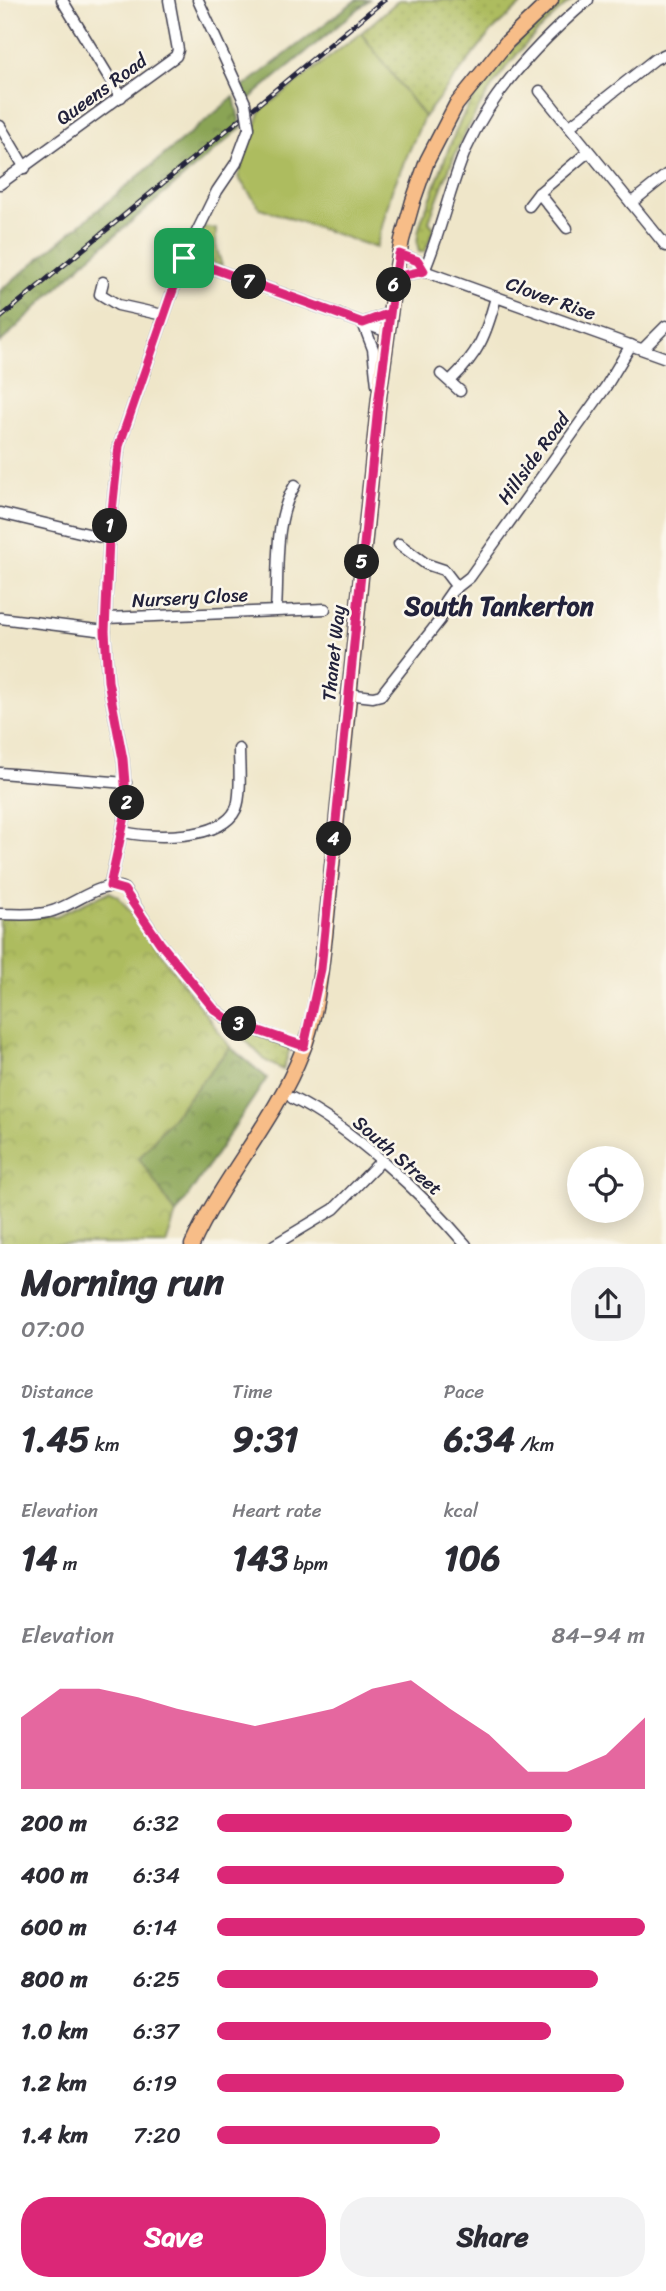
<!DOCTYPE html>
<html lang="en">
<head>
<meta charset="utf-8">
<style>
	body { margin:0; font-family:Sriracha,sans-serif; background:#f2f2f3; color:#2b2b33; height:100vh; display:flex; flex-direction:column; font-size:26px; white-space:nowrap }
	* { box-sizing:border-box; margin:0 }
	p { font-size:23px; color:#7c7c81 }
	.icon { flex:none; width:38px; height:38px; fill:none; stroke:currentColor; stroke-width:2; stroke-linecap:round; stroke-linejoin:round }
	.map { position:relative; height:1244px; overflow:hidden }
	.details { display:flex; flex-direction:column; background:#fff; flex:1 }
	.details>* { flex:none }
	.buttons { position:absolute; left:567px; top:1146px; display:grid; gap:14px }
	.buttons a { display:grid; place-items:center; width:77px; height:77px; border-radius:50%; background:#fff; box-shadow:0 4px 18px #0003; font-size:35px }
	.pin { position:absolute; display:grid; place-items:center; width:60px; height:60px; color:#fff; margin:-30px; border-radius:14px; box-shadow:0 4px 10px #0006 }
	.km { position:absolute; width:35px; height:35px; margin:-18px; border-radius:50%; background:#222; color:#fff; font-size:19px; line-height:35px; text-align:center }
	.round { display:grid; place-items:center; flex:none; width:74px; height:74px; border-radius:28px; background:#f2f2f3 }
	.overview { display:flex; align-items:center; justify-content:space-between; height:119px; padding:0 21px }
	h1 { font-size:38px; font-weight:800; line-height:52px }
	.figures { display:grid; grid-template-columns:repeat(3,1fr); gap:10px; height:119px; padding:7px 21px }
	.figures div { display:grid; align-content:center }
	.figures b { font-size:35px; font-weight:800 }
	.figures small { font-size:19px; font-weight:400 }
	.figures p { font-size:19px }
	.chart { height:196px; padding:14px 21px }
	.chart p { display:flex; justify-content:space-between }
	.chart svg { width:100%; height:126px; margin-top:7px; fill:#db2777; opacity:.7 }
	.primary-button { display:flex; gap:14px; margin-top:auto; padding:14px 21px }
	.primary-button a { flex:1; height:80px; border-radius:28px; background:#db2777; color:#fff; font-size:28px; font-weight:800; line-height:80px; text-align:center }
	.primary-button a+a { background:#f2f2f3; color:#2b2b33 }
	ul { padding:0 21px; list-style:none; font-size:23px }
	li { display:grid; grid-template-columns:112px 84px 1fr; align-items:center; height:52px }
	li i { height:18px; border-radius:9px; background:#db2777 }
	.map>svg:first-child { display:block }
	.grass { fill:url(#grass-dots); stroke:#686f4c; stroke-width:2 }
	.forest { fill:url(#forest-crowns); stroke:#566348; stroke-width:2 }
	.park { fill:url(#park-crowns); stroke:#686f4c; stroke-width:2 }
	.garden { fill:#adbc5e; stroke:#686f4c; stroke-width:2 }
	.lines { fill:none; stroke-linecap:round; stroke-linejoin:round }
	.minor-casing { stroke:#413f50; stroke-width:13 }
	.major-casing { stroke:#413f50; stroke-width:17 }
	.minor { stroke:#fff; stroke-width:10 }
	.major { stroke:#f7bd88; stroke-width:14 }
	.rail-casing { stroke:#22223b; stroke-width:5 }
	.rail { stroke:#fbf7ec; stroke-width:2.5; stroke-dasharray:8; stroke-linecap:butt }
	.minor-bridge-casing { stroke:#413f50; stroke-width:13; stroke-linecap:butt }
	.minor-bridge { stroke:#fff; stroke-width:10 }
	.route-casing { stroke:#fff; stroke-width:14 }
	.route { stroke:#db2777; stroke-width:9 }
	.labels { text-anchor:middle; stroke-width:5; stroke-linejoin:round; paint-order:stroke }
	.street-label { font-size:19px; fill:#22223b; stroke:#fbf7ec }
	.district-label { font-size:26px; font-weight:bold; fill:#22223b; stroke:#fbf7ec }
</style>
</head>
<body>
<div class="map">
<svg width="666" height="1245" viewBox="0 0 666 1245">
	<defs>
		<pattern id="grass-dots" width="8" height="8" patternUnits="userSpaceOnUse" patternTransform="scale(1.75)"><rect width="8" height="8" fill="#adbc5e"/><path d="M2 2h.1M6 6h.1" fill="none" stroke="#95a153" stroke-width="1.8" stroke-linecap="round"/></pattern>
		<pattern id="forest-crowns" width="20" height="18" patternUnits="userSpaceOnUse" patternTransform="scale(1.75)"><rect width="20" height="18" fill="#8aa455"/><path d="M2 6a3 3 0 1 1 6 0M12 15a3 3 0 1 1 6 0" fill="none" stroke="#708548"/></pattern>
		<pattern id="park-crowns" width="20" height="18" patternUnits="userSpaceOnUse" patternTransform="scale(1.75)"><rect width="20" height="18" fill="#adbc5e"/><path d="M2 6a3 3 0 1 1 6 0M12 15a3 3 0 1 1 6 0" fill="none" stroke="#95a153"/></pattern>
	</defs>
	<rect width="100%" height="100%" fill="#fbf7ec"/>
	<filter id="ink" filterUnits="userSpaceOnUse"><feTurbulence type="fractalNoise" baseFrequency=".0143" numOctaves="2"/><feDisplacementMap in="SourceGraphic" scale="14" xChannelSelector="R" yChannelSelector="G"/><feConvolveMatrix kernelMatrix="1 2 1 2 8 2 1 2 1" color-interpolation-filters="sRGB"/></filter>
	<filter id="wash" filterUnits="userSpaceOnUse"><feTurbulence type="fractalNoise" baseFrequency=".00686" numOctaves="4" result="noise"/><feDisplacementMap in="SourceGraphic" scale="28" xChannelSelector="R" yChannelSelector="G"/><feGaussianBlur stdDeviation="1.57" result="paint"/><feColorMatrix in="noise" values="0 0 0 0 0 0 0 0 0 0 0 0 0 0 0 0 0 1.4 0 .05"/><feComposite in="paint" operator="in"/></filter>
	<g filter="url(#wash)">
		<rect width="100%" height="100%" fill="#efe6c9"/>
		<!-- grass -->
		<g class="grass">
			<path d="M399,0H526L491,32L424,117L361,33Z"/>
			<path d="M563,0H572C494,66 462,126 429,222L434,228L425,252H419C413,235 425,211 432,195C442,168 450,140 464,114C487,70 525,33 563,0Z"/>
			<path d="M220,1014L292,1042L283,1070L266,1061Z"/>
		</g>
		<!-- forest -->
		<g class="forest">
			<path d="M356,0H369L248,100L242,88Z"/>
			<path d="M234,97L241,128L84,262L0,343V291Z"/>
			<path d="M230,1047L267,1078L176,1214L138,1158Z"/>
		</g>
		<!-- park -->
		<g class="park">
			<path d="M203,227L216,229V246L222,266L193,256V252Z"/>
			<path d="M109,892L118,896L230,1047L139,1158L176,1214L166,1244H0V916H56Z"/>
		</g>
		<!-- garden -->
		<path class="garden" d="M361,33L424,117L392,190L376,248L260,208L238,177L261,110Z"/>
	</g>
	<g filter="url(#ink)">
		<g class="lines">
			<!-- minor casing -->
			<g class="minor-casing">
				<g id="minor">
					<path d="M62,0L121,97"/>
					<path d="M198,0L230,70"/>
					<path d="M540,91L666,246"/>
					<path d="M0,126L25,168"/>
					<path d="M569,127L655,59L666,54"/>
					<path d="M0,184L176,56L178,50L169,0"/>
					<path d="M539,193L567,228"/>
					<path d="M631,203L666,175"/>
					<path d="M529,206L539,193L588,152"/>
					<path d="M399,254L418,261L424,271"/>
					<path d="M184,258L388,332"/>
					<path d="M424,271C441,232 449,189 466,149C492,91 540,41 588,0"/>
					<path d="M395,277L424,271L666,358"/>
					<path d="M103,282L100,294L118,305L163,315"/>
					<path d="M363,323L373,349L377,385"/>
					<path d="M363,323L390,313"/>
					<path d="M643,349L666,326"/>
					<path d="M441,374L460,391"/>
					<path d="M450,381C479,353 486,335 496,297"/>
					<path d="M0,513L109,539"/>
					<path d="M399,544L426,564L444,570L457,587"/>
					<path d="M276,610C279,569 273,521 295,485"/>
					<path d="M0,618L105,631"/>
					<path d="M106,618L325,609"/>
					<path d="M347,694L373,697L381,695L440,620L445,601L452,591L470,577L605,388L631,345"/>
					<path d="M0,773L126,783"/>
					<path d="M123,832C152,838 221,841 236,809C242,795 239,765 239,749"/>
					<path d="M110,885L127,807L123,759L108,681L105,631L109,539L119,446L184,258L217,191L236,163L249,128"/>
					<path d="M0,914C16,914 33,916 49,912C72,907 103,878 124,889L160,943L214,1009L230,1021L304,1047"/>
					<path d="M292,1098C352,1128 422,1193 466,1245"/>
					<path d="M274,1245L334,1209L381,1161"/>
				</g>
			</g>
			<!-- major casing -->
			<g class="major-casing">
				<path id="major" d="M192,1245C223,1177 275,1121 302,1052C317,1016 320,975 325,936L379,397L395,277L402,240L413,201L427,161L456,105L507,42L551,0"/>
			</g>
			<!-- minor -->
			<use href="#minor" class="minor"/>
			<!-- major -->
			<use href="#major" class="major"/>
			<!-- rail casing -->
			<g class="rail-casing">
				<path id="rail" d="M0,318L384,0"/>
			</g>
			<!-- rail -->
			<use href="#rail" class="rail"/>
			<!-- minor-bridge casing -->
			<g class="minor-bridge-casing">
				<path id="minor-bridge" d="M230,70L245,103L249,128"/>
			</g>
			<!-- minor-bridge -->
			<use href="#minor-bridge" class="minor-bridge"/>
		</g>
	</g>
	<g class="lines" filter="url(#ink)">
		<!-- route casing -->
		<g class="route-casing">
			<path id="route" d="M184,258L119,446L109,539L105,631L108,681L123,759L127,807L110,886L124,890L160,943L214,1009L230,1021L304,1046L321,969L379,397L395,277L424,271L418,261L399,254L390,313L363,323L184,258"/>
		</g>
		<!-- route -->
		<use href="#route" class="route"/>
	</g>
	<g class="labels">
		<!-- street labels -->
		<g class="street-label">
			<text transform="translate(101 89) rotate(-36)" y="7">Queens Road</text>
			<text transform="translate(551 298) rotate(20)" y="7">Clover Rise</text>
			<text transform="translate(533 458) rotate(-54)" y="7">Hillside Road</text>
			<text transform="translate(190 597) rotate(-3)" y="7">Nursery Close</text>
			<text transform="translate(333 653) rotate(-84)" y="7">Thanet Way</text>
			<text transform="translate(398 1155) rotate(41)" y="7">South Street</text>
		</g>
		<!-- district labels -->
		<g class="district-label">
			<text x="499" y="615">South Tankerton</text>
		</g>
	</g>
</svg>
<div class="buttons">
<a><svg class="icon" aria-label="locate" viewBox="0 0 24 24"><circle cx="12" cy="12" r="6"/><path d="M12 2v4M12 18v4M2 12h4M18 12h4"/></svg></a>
</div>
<div class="pin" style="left:184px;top:258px;background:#1e9e55"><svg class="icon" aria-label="arrive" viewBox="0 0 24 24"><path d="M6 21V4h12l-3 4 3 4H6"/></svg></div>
<b class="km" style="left:110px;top:526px">1</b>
<b class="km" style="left:127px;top:803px">2</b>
<b class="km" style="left:239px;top:1024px">3</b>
<b class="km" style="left:334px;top:839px">4</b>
<b class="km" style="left:362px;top:562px">5</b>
<b class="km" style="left:394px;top:285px">6</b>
<b class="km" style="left:249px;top:282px">7</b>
</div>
<section class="details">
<div class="overview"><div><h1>Morning run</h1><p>07:00</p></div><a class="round"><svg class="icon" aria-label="share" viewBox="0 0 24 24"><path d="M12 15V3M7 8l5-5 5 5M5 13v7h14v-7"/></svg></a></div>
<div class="figures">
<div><p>Distance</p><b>1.45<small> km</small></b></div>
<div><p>Time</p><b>9:31</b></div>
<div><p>Pace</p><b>6:34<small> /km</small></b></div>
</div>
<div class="figures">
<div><p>Elevation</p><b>14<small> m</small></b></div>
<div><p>Heart rate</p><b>143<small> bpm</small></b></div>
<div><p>kcal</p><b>106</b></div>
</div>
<div class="chart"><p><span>Elevation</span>84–94 m</p>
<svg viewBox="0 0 160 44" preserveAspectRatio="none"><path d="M0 44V19L10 9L20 9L30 12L40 16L50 19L60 22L70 19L80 16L90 9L100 6L110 16L120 25L130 38L140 38L150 32L160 19V44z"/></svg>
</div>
<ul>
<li><b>200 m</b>6:32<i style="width:83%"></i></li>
<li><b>400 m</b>6:34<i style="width:81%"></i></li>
<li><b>600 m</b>6:14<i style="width:100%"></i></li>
<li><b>800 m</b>6:25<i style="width:89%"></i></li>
<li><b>1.0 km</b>6:37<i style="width:78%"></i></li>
<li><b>1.2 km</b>6:19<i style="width:95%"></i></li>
<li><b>1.4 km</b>7:20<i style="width:52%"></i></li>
</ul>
<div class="primary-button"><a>Save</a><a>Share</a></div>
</section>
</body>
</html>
